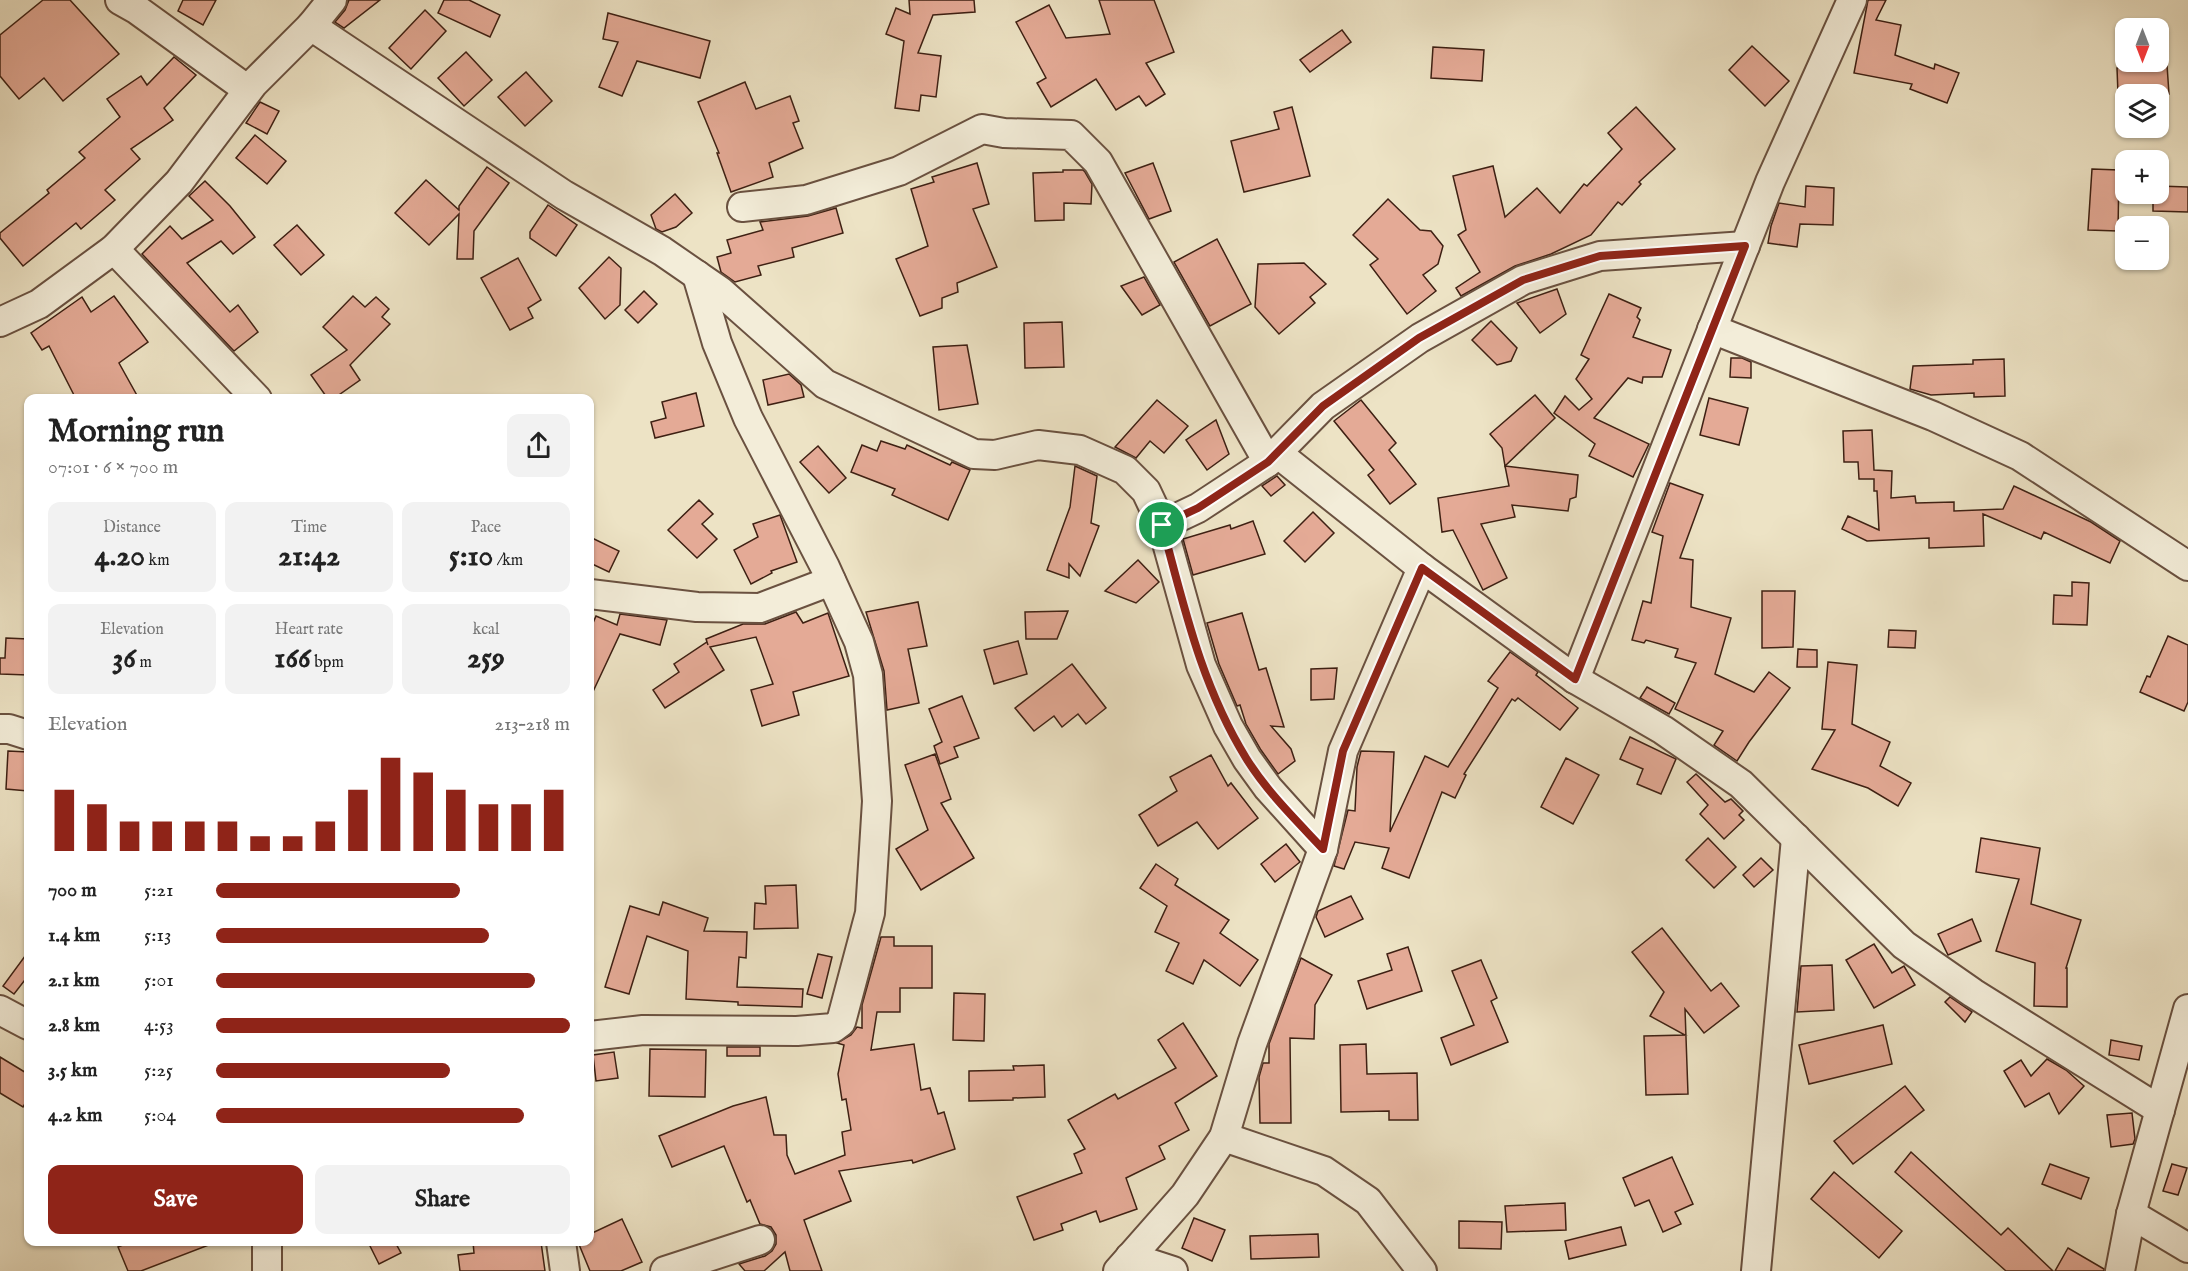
<!DOCTYPE html>
<html lang="en">
<head>
<meta charset="utf-8">
<style>
	body { margin:0; font-family:"IM FELL English",serif; background:#f2f2f2; color:#222; height:100vh; display:flex; flex-direction:column; font-size:22px; white-space:nowrap }
	* { box-sizing:border-box; margin:0 }
	p { font-size:20px; color:#767676 }
	.icon { flex:none; width:33px; height:33px; fill:none; stroke:currentColor; stroke-width:2; stroke-linecap:round; stroke-linejoin:round }
	.map { position:relative; flex:1; overflow:hidden }
	.sheet { position:absolute; left:24px; top:394px; width:570px; height:852px; display:flex; flex-direction:column; background:#fff; border-radius:12px; box-shadow:0 2px 4px #0004 }
	.sheet>* { flex:none }
	.needle { width:39px; rotate:180deg }
	.tools { position:absolute; left:2115px; top:18px; display:grid; gap:12px }
	.tools a { display:grid; place-items:center; width:54px; height:54px; border-radius:12px; background:#fff; box-shadow:0 2px 4px #0004; font-size:30px }
	.pin { position:absolute; display:grid; place-items:center; width:51px; height:51px; color:#fff; margin:-26px; border:3px solid #fff; border-radius:50%; box-shadow:0 2px 6px #0007 }
	.round { display:grid; place-items:center; flex:none; width:63px; height:63px; border-radius:12px; background:#f2f2f2 }
	.summary { display:flex; align-items:center; justify-content:space-between; height:102px; padding:0 24px }
	h1 { font-size:33px; font-weight:800; line-height:45px }
	.figures { display:grid; grid-template-columns:repeat(3,1fr); gap:9px; height:102px; padding:6px 24px }
	.figures div { display:grid; align-content:center; border-radius:12px; background:#f2f2f2; text-align:center }
	.figures b { font-size:30px; font-weight:800 }
	.figures small { font-size:16px; font-weight:400 }
	.figures p { font-size:16px }
	.chart { height:168px; padding:12px 24px }
	.chart p { display:flex; justify-content:space-between }
	.chart svg { width:100%; height:108px; margin-top:6px; stroke:#8f2418; stroke-width:6 }
	.primary-button { display:flex; gap:12px; margin-top:auto; padding:12px 24px }
	.primary-button a { flex:1; height:69px; border-radius:12px; background:#8f2418; color:#fff; font-size:24px; font-weight:800; line-height:69px; text-align:center }
	.primary-button a+a { background:#f2f2f2; color:#222 }
	ul { padding:0 24px; list-style:none; font-size:20px }
	li { display:grid; grid-template-columns:96px 72px 1fr; align-items:center; height:45px }
	li i { height:15px; border-radius:8px; background:#8f2418 }
	.map>svg:first-child { display:block }
	.building { fill:#e4aa96; stroke:#3e2013; stroke-width:1.5 }
	.lines { fill:none; stroke-linecap:round; stroke-linejoin:round }
	.minor-casing { stroke:#6a5140; stroke-width:32 }
	.minor { stroke:#f3edd9; stroke-width:28 }
	.route-casing { stroke:#fff; stroke-width:12 }
	.route { stroke:#8f2418; stroke-width:8 }
</style>
</head>
<body>
<div class="map">
<svg width="2188" height="1271" viewBox="0 0 2188 1271">
	<rect width="100%" height="100%" fill="#ede3c5"/>
	<filter id="stains"><feTurbulence type="fractalNoise" baseFrequency=".00333" numOctaves="4"/><feColorMatrix values="0 0 0 0 .2 0 0 0 0 .09 0 0 0 0 .02 0 0 0 .5 -.17"/></filter>
	<radialGradient id="worn" r=".72"><stop offset=".6" stop-color="#630" stop-opacity="0"/><stop offset="1" stop-color="#630" stop-opacity=".3"/></radialGradient>
	<!-- building -->
	<g class="building">
		<path d="M43,0H70L119,54L63,101L44,78L19,99L0,76V35Z"/>
		<path d="M183,0H216L203,25L178,11Z"/>
		<path d="M349,0H380L344,28L335,22L345,10Z"/>
		<path d="M444,0H469L500,15L490,37L438,13Z"/>
		<path d="M909,0H974L975,12L933,15L918,53L941,56L936,97L921,95L919,111L895,108L904,41L886,34L896,8L910,14Z"/>
		<path d="M1099,0H1154L1174,52L1146,63L1165,94L1146,106L1139,96L1116,110L1096,79L1051,107L1037,83L1046,78L1016,22L1049,5L1066,38L1110,34Z"/>
		<path d="M1868,0H1886L1876,20L1901,25L1895,55L1934,69L1935,64L1959,73L1947,103L1910,89L1912,84L1854,73Z"/>
		<path d="M425,10L446,31L411,69L389,48Z"/>
		<path d="M608,13L710,41L700,78L637,61L622,96L599,87L618,42L603,39Z"/>
		<path d="M1342,30L1351,42L1310,72L1300,60Z"/>
		<path d="M1752,46L1789,81L1765,106L1729,70Z"/>
		<path d="M1433,47L1484,50L1482,81L1431,78Z"/>
		<path d="M466,52L492,80L464,106L438,78Z"/>
		<path d="M174,57L196,75L164,108L173,120L131,149L140,159L105,190L115,200L81,229L76,223L23,266L0,238V233L49,193L47,190L85,158L79,152L120,117L107,99L141,76L147,85Z"/>
		<path d="M2167,65L2169,94H2118L2117,68Z"/>
		<path d="M526,72L552,101L525,126L498,97Z"/>
		<path d="M745,82L756,109L790,96L799,121L793,123L803,148L769,163L773,177L731,192L717,153H719L698,102Z"/>
		<path d="M260,102L279,111L267,134L246,123Z"/>
		<path d="M1292,107L1310,176L1244,192L1231,141L1279,129L1274,112Z"/>
		<path d="M1636,107L1675,149L1639,182L1641,184L1622,205L1618,202L1591,235L1551,254L1515,266L1461,296L1456,288L1480,272L1458,235L1466,230L1453,176L1493,166L1505,217L1537,188L1560,213L1584,184L1587,186L1622,149L1608,133Z"/>
		<path d="M255,135L286,161L267,184L236,158Z"/>
		<path d="M977,163L989,204L973,209L997,267L957,283L958,292L942,298V308L920,316L896,259L928,246L911,189L934,182L932,177Z"/>
		<path d="M1153,163L1171,211L1149,219L1125,173Z"/>
		<path d="M487,167L509,183L474,231L473,259H457L459,214L429,245L395,213L426,180L459,210V206Z"/>
		<path d="M2092,169L2119,170L2118,231L2088,230Z"/>
		<path d="M1063,170H1083L1085,172L1092,184L1091,204L1064,203V220L1035,221L1033,173L1063,172Z"/>
		<path d="M205,181L230,206L255,237L233,254L221,241L187,263L230,312L238,305L258,332L234,351L142,254L170,226L182,239L213,220L189,196Z"/>
		<path d="M1806,186L1834,188L1833,225L1800,224L1797,247L1768,243L1771,226L1779,203L1805,207Z"/>
		<path d="M2158,186L2188,187V212L2153,211V194H2158Z"/>
		<path d="M675,194L692,213L676,227L662,232L656,229L651,215Z"/>
		<path d="M1388,199L1420,230L1431,231L1443,246L1438,264L1423,275L1436,291L1407,314L1370,265L1378,259L1353,235Z"/>
		<path d="M548,205L577,225L556,256L530,238V232Z"/>
		<path d="M836,208L843,233L792,248L794,257L758,266L761,275L735,282L721,272L717,257L731,253L727,240L763,230L760,222L808,216Z"/>
		<path d="M297,225L324,255L301,275L274,245Z"/>
		<path d="M1217,239L1251,304L1210,326L1174,262Z"/>
		<path d="M609,257L621,268L620,305L605,319L579,288Z"/>
		<path d="M518,258L541,300L528,308L533,318L510,330L481,278Z"/>
		<path d="M1304,263L1326,284L1310,297L1315,303L1279,334L1255,307L1258,264Z"/>
		<path d="M1144,277L1160,305L1142,315L1121,286Z"/>
		<path d="M1557,289L1566,314L1540,333L1517,303Z"/>
		<path d="M644,291L657,304L638,323L625,310Z"/>
		<path d="M1609,294L1641,308L1637,317L1640,320L1633,337L1671,350L1662,377H1643L1642,383L1628,378L1594,418L1649,444L1633,477L1589,456L1595,444L1554,413L1565,396L1579,410L1592,399L1576,379L1589,359L1581,355Z"/>
		<path d="M114,296L148,342L119,363L139,399H76L49,346L42,350L31,333L82,297L91,312Z"/>
		<path d="M353,296L365,307L376,297L389,309L382,317L390,324L350,365L360,380L333,399H328L311,375L347,350L323,327Z"/>
		<path d="M1491,321L1517,348L1511,361L1497,365L1472,340Z"/>
		<path d="M1062,322L1064,367L1025,368L1024,323Z"/>
		<path d="M967,345L978,404L939,410L933,347Z"/>
		<path d="M1731,358H1742L1751,362V378L1730,377Z"/>
		<path d="M2004,359L2005,396L1974,397V393L1931,395L1910,389L1913,366L1973,364V360Z"/>
		<path d="M789,374L801,385L804,397L768,405L763,380Z"/>
		<path d="M696,393L704,426L655,438L651,422L666,418L662,402Z"/>
		<path d="M1535,395L1555,418L1505,466L1502,448L1490,434Z"/>
		<path d="M1709,398L1748,408L1739,445L1700,435Z"/>
		<path d="M1157,400L1188,426L1164,453L1150,441L1136,458L1115,447Z"/>
		<path d="M1361,400L1396,443L1389,450L1416,484L1390,504L1368,475L1374,470L1334,421Z"/>
		<path d="M1216,420L1229,454L1207,470L1186,440Z"/>
		<path d="M1872,430L1874,470L1892,471L1891,498L1915,496L1916,503L1954,502V511L2003,509L2014,486L2091,522L2120,541L2110,563L2044,532L2041,539L1983,514L1984,546L1929,548V538L1867,541L1842,529L1848,516L1879,530L1877,491H1874V479H1859L1858,462H1844L1843,431Z"/>
		<path d="M881,441L905,449L907,445L950,465L952,462L970,470L948,520L892,495L895,489L851,472L862,445L877,451Z"/>
		<path d="M818,446L846,478L829,493L800,462Z"/>
		<path d="M1075,466L1097,476L1091,523L1099,526L1080,576L1069,564V578L1047,570L1070,507Z"/>
		<path d="M1505,466L1578,475L1576,497L1570,499L1568,511L1512,505L1515,517L1481,524L1507,578L1483,590L1453,530L1442,532L1438,498L1509,486Z"/>
		<path d="M1277,476L1285,485L1271,496L1262,486Z"/>
		<path d="M1670,483L1703,495L1680,558L1693,560L1691,607L1731,618L1715,674L1754,692L1769,672L1790,688L1749,742L1737,761L1714,745L1723,731L1675,709L1696,663L1675,657L1678,649L1646,640L1644,643L1632,640L1643,601L1651,603L1663,536L1652,532Z"/>
		<path d="M699,500L713,514L702,524L717,539L697,558L668,530Z"/>
		<path d="M1313,512L1334,533L1305,562L1284,541Z"/>
		<path d="M780,515L797,562L771,571L772,573L751,584L734,550L758,537L753,524Z"/>
		<path d="M1253,521L1265,554L1193,575L1183,539L1230,525L1231,529Z"/>
		<path d="M590,537L619,551L609,572L590,563Z"/>
		<path d="M1138,560L1159,582L1136,603L1105,591Z"/>
		<path d="M2072,582L2089,583L2087,625L2053,624L2054,595L2072,596Z"/>
		<path d="M1762,591H1795L1793,647L1762,648Z"/>
		<path d="M918,602L927,646L908,649L919,703L887,710L884,671L866,612Z"/>
		<path d="M1068,611L1057,639H1026L1025,612Z"/>
		<path d="M796,612L803,623L828,613L849,676L793,692L799,715L762,726L751,690L773,684L756,637L710,647L724,670L665,708L653,690L679,672L674,664L707,642L708,645L706,639L743,624H765Z"/>
		<path d="M1242,613L1259,670L1266,668L1284,727L1271,726L1291,749L1295,761L1278,774L1261,750L1246,724L1240,705L1237,706L1219,664L1207,623Z"/>
		<path d="M620,614L667,620L660,645L620,634L590,698V630L596,616L617,625Z"/>
		<path d="M1889,630L1916,631L1915,648L1888,647Z"/>
		<path d="M2168,636L2188,645V702L2184,711L2140,692L2147,676L2150,677Z"/>
		<path d="M6,638L28,639V675L0,674V658H5Z"/>
		<path d="M1018,641L1027,674L994,684L984,650Z"/>
		<path d="M1798,649L1817,650V667H1797Z"/>
		<path d="M1510,652L1538,672L1536,675L1578,708L1560,730L1518,698L1515,701L1512,699L1464,774L1466,775L1455,798L1442,792L1409,878L1382,868L1389,848L1355,842L1344,869L1334,866L1348,810L1355,811L1357,767L1361,751L1394,752L1390,832L1425,756L1448,767L1498,688L1488,681Z"/>
		<path d="M1828,662L1857,665L1852,724L1890,742L1880,766L1911,783L1898,806L1868,788L1812,769L1835,730L1822,729Z"/>
		<path d="M1072,664L1106,708L1086,724L1078,714L1062,727L1054,716L1034,731L1015,708Z"/>
		<path d="M1337,668L1334,699L1311,700V669Z"/>
		<path d="M1647,687L1675,703L1669,714L1640,698Z"/>
		<path d="M962,696L979,738L954,747L958,757L940,764L934,746L942,742L929,709Z"/>
		<path d="M1630,737L1676,759L1661,794L1637,784L1643,769L1620,759Z"/>
		<path d="M8,751L28,752V791L6,789Z"/>
		<path d="M935,754L951,799L941,803L974,858L921,890L896,849L928,830L905,765Z"/>
		<path d="M1211,755L1228,786L1231,783L1258,818L1218,849L1197,822L1158,846L1139,815L1177,791L1170,777Z"/>
		<path d="M1566,758L1599,775L1573,824L1541,807Z"/>
		<path d="M1696,774L1725,802L1731,799L1743,811L1739,815L1744,820L1724,839L1700,814L1708,805L1687,782Z"/>
		<path d="M1708,838L1736,867L1714,888L1686,860Z"/>
		<path d="M1981,838L2040,848L2031,904L2081,920L2066,968H2067V1007L2034,1006L2035,963L1996,951L2019,879L1976,872Z"/>
		<path d="M1286,844L1300,862L1275,882L1261,864Z"/>
		<path d="M1761,858L1773,870L1754,887L1743,875Z"/>
		<path d="M1156,864L1178,879L1175,885L1229,920L1220,933L1258,960L1240,986L1204,960L1193,984L1166,971L1179,943L1155,932L1167,906L1140,888Z"/>
		<path d="M796,885L798,928L754,929L755,903L766,904L765,886Z"/>
		<path d="M1351,896L1363,919L1325,937L1316,917L1318,911Z"/>
		<path d="M663,902L708,918L704,931L747,932L746,958L739,957L737,987L803,989L802,1007L738,1005V1002L686,999L688,951L647,936L629,994L605,987L630,906L659,915Z"/>
		<path d="M1972,919L1981,941L1948,955L1938,934Z"/>
		<path d="M1662,928L1711,991L1721,983L1739,1006L1704,1033L1685,1009L1688,1094L1646,1095L1644,1036L1685,1035L1650,1016L1664,992L1632,952Z"/>
		<path d="M881,937H894V946H932V988H900V1012H877L871,1050L914,1044L921,1090L930,1088L938,1114L944,1112L955,1149L913,1163L912,1160L839,1171L851,1201L804,1220L822,1271H790L785,1252L764,1271H745L739,1264L765,1256L772,1251L776,1244V1235L771,1227L760,1224L750,1200L747,1202L724,1146L672,1167L659,1136L733,1106L766,1097L774,1135H786L787,1155L795,1174L845,1155L842,1132L851,1130L846,1099L842,1100L838,1074L844,1045L837,1043L851,1035L857,1027L862,1028V1005Z"/>
		<path d="M1874,944L1892,973L1904,966L1915,985L1874,1008L1846,960Z"/>
		<path d="M1408,947L1422,991L1367,1009L1358,981L1392,970L1387,954Z"/>
		<path d="M28,952V976L14,994L3,986Z"/>
		<path d="M818,954L832,957L822,998L807,994Z"/>
		<path d="M1301,958L1332,975L1315,1005L1314,1039L1290,1038L1291,1123H1260L1259,1077L1263,1063H1269V1044Z"/>
		<path d="M1481,960L1497,998L1491,1001L1508,1042L1451,1065L1441,1038L1474,1025L1452,971Z"/>
		<path d="M1832,965L1834,1010L1797,1012L1801,966Z"/>
		<path d="M954,993L985,994L984,1041L953,1040Z"/>
		<path d="M1950,997L1972,1012L1965,1022L1945,1002Z"/>
		<path d="M1183,1023L1217,1076L1175,1103L1189,1130L1159,1146L1165,1159L1126,1178L1137,1209L1100,1222L1096,1211L1061,1224L1063,1230L1034,1240L1017,1197L1082,1173L1074,1154L1085,1149L1068,1120L1115,1094L1118,1099L1176,1068L1158,1040Z"/>
		<path d="M1883,1025L1892,1064L1809,1084L1799,1045Z"/>
		<path d="M2111,1040L2142,1046L2139,1060L2109,1055Z"/>
		<path d="M1366,1044L1367,1074L1417,1073L1418,1120H1389V1111L1341,1112L1340,1045Z"/>
		<rect x="727" y="1047" width="33" height="9"/>
		<path d="M650,1049L706,1050L705,1097L649,1096Z"/>
		<path d="M614,1052L618,1078L596,1081L593,1055Z"/>
		<path d="M0,1057L28,1074V1098L23,1107L0,1093Z"/>
		<path d="M2047,1059L2066,1070L2084,1086L2059,1114L2049,1093L2025,1107L2004,1071L2021,1060L2031,1076Z"/>
		<path d="M1044,1065L1045,1097L1013,1098V1100L969,1101V1071L1014,1070L1013,1066Z"/>
		<path d="M1905,1086L1924,1110L1853,1164L1834,1141Z"/>
		<path d="M2132,1113L2135,1139L2133,1144L2111,1147L2107,1115Z"/>
		<path d="M1911,1152L2001,1235L2008,1228L2053,1271H2006L1895,1172Z"/>
		<path d="M1672,1157L1693,1204L1675,1212L1681,1224L1663,1232L1649,1200L1635,1206L1623,1178Z"/>
		<path d="M2050,1164L2089,1178L2081,1199L2042,1184Z"/>
		<path d="M2172,1164L2187,1168L2178,1195L2163,1191Z"/>
		<path d="M1834,1172L1902,1231L1879,1258L1811,1199Z"/>
		<path d="M1565,1203L1566,1230L1507,1232L1505,1206Z"/>
		<path d="M1194,1218L1225,1230L1212,1261L1182,1248Z"/>
		<path d="M622,1219L642,1262L621,1271H590L578,1242H590V1234Z"/>
		<path d="M1459,1221L1502,1222L1501,1249L1459,1248Z"/>
		<path d="M1621,1227L1626,1245L1569,1259L1565,1241Z"/>
		<path d="M1318,1234L1319,1257L1251,1259L1250,1236Z"/>
		<path d="M130,1242H213L214,1243L141,1271H128L118,1247Z"/>
		<path d="M368,1242H395L401,1253L379,1264Z"/>
		<path d="M473,1242H541L545,1271H460L458,1255L474,1253Z"/>
		<path d="M2068,1248L2104,1269V1271H2055Z"/>
	</g>
	<g class="lines">
		<!-- minor casing -->
		<g class="minor-casing">
			<g id="minor">
				<path d="M120,0L136,9L248,90"/>
				<path d="M311,26L564,195L662,251L720,291L825,384L974,454L995,455L1038,445L1080,450L1125,470L1146,491L1162,525L1201,665L1228,726L1247,759L1268,788L1323,849"/>
				<path d="M742,207L806,200L899,171L982,129L1004,133L1071,135L1098,162L1268,462"/>
				<path d="M114,249L257,399"/>
				<path d="M0,322L39,304L114,249L179,182L253,84L311,26L332,0"/>
				<path d="M1712,329L1933,416L2020,456L2188,566"/>
				<path d="M1277,453L1422,568L1575,679L1663,730L1741,784L1904,945L1973,993L2160,1110"/>
				<path d="M1162,525L1198,508L1268,462L1323,406L1420,338L1523,280L1600,256L1745,246"/>
				<path d="M590,594L697,607L760,608L831,581"/>
				<path d="M1575,679L1770,182L1852,0"/>
				<path d="M0,729H9L28,735"/>
				<path d="M0,1010L28,1025"/>
				<path d="M590,1036L643,1030L797,1031L833,1028L841,1022L870,913L877,801L868,675L859,642L825,567L748,418L717,343L697,275"/>
				<path d="M1224,1137L1324,1171L1368,1201L1422,1271"/>
				<path d="M2131,1214L2188,1248"/>
				<path d="M267,1242V1271"/>
				<path d="M561,1242L565,1271"/>
				<path d="M1130,1257L1173,1271"/>
				<path d="M665,1271L760,1240"/>
				<path d="M1118,1271L1185,1195L1224,1137L1252,1044L1323,849L1343,751L1422,568"/>
				<path d="M1756,1271L1796,838"/>
				<path d="M2120,1271L2131,1214L2188,1009"/>
			</g>
		</g>
		<!-- minor -->
		<use href="#minor" class="minor"/>
	</g>
	<g class="lines">
		<!-- route casing -->
		<g class="route-casing">
			<path id="route" d="M1745,246L1575,679L1422,568L1343,751L1323,849C1296,820 1267,792 1246,758C1201,685 1184,606 1162,525L1198,508L1268,462L1323,406L1419,338L1523,280L1600,256Z"/>
		</g>
		<!-- route -->
		<use href="#route" class="route"/>
	</g>
	<rect width="100%" height="100%" filter="url(#stains)"/>
	<rect width="100%" height="100%" fill="url(#worn)"/>
</svg>
<div class="tools">
<a><svg class="needle" viewBox="-14 -14 28 28"><path d="M0-13l5 13h-10z" fill="#e53935"/><path d="M0 13l5-13h-10z" fill="#767676"/></svg></a>
<a><svg class="icon" aria-label="layers" viewBox="0 0 24 24"><path d="M12 4l9 5-9 5-9-5zM3 14l9 5 9-5"/></svg></a>
<a>+</a>
<a>−</a>
</div>
<div class="pin" style="left:1162px;top:525px;background:#1e9e55"><svg class="icon" aria-label="arrive" viewBox="0 0 24 24"><path d="M6 21V4h12l-3 4 3 4H6"/></svg></div>
<section class="sheet">
<div class="summary"><div><h1>Morning run</h1><p>07:01 · 6 × 700 m</p></div><a class="round"><svg class="icon" aria-label="share" viewBox="0 0 24 24"><path d="M12 15V3M7 8l5-5 5 5M5 13v7h14v-7"/></svg></a></div>
<div class="figures">
<div><p>Distance</p><b>4.20<small> km</small></b></div>
<div><p>Time</p><b>21:42</b></div>
<div><p>Pace</p><b>5:10<small> /km</small></b></div>
</div>
<div class="figures">
<div><p>Elevation</p><b>36<small> m</small></b></div>
<div><p>Heart rate</p><b>166<small> bpm</small></b></div>
<div><p>kcal</p><b>259</b></div>
</div>
<div class="chart"><p><span>Elevation</span>213–218 m</p>
<svg viewBox="0 0 160 44" preserveAspectRatio="none"><path d="M5 44V19M15 44V25M25 44V32M35 44V32M45 44V32M55 44V32M65 44V38M75 44V38M85 44V32M95 44V19M105 44V6M115 44V12M125 44V19M135 44V25M145 44V25M155 44V19"/></svg>
</div>
<ul>
<li><b>700 m</b>5:21<i style="width:69%"></i></li>
<li><b>1.4 km</b>5:13<i style="width:77%"></i></li>
<li><b>2.1 km</b>5:01<i style="width:90%"></i></li>
<li><b>2.8 km</b>4:53<i style="width:100%"></i></li>
<li><b>3.5 km</b>5:25<i style="width:66%"></i></li>
<li><b>4.2 km</b>5:04<i style="width:87%"></i></li>
</ul>
<div class="primary-button"><a>Save</a><a>Share</a></div>
</section>
</div>
</body>
</html>
